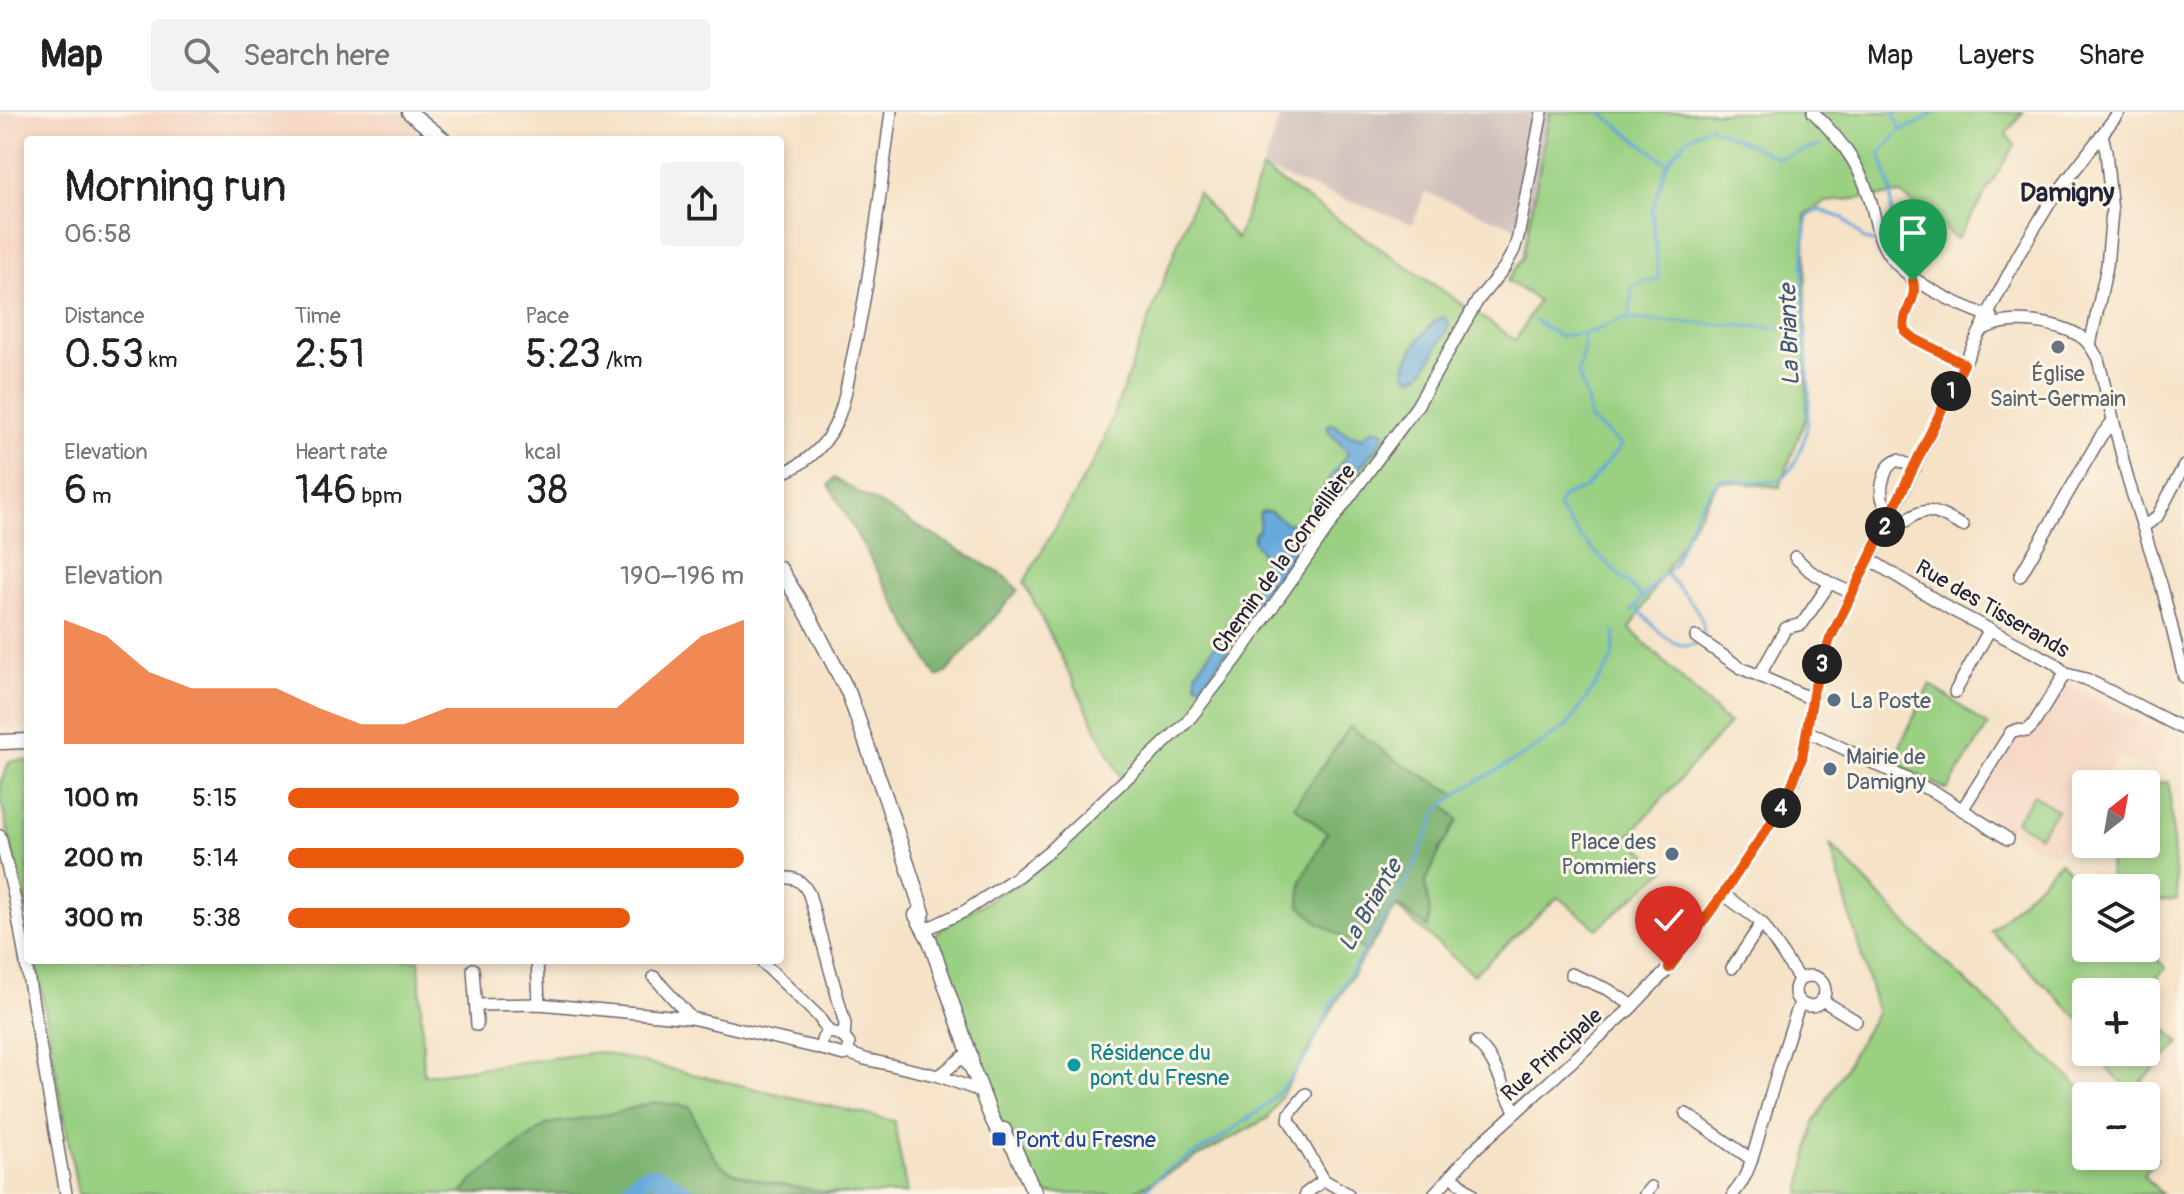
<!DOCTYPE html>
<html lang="en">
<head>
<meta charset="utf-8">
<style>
	body { margin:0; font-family:Pangolin,sans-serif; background:#f2f2f2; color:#222; height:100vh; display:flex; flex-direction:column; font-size:30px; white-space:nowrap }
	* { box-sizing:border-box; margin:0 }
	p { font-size:26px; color:#767676 }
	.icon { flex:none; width:44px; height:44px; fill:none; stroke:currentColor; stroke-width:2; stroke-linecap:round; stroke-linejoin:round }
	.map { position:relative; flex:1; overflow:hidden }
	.side { position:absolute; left:24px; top:24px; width:760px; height:828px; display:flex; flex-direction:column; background:#fff; border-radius:8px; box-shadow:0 4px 12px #0003 }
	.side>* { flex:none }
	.needle { width:52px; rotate:31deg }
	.buttons { position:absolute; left:2072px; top:658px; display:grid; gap:16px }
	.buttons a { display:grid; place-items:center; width:88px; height:88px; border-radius:8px; background:#fff; box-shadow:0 4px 12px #0003; font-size:40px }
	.pin { position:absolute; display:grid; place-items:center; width:68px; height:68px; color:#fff; margin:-82px -34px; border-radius:50% 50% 50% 0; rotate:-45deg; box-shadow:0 0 8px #0007 }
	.pin .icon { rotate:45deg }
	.km { position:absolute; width:40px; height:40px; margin:-20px; border-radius:50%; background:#222; color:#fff; font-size:22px; line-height:40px; text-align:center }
	.round { display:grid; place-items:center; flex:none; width:84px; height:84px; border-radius:8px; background:#f2f2f2 }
	.overview { display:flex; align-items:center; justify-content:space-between; height:136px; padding:0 40px }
	h1 { font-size:44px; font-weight:600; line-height:60px }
	.metrics { display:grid; grid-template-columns:repeat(3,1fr); gap:12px; height:136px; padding:8px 40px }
	.metrics div { display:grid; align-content:center }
	.metrics b { font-size:40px; font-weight:600 }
	.metrics small { font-size:22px; font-weight:400 }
	.metrics p { font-size:22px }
	.chart { height:224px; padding:16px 40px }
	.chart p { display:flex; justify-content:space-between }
	.chart svg { width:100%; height:144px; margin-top:8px; fill:#ea580c; opacity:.7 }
	ul { padding:0 40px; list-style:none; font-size:26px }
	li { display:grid; grid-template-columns:128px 96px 1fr; align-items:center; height:60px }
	li i { height:20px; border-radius:10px; background:#ea580c }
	header { display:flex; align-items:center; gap:48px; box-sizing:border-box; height:112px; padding:0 40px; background:#fff; border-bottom:2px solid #e0e0e0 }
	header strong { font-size:38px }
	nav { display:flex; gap:44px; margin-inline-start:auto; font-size:28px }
	.search { width:560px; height:72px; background:#f2f2f2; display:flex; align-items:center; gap:20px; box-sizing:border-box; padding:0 28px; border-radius:8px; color:#767676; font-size:30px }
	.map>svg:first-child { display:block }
	.built { fill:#f4d3c0 }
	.industrial { fill:#d0c0bc }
	.green { fill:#9ad082; stroke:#5e795e; stroke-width:2 }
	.forest { fill:#7bb270; stroke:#4e6a56; stroke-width:2 }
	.water { fill:#65a8da; stroke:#44658a; stroke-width:2 }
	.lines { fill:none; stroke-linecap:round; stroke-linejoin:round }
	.stream { stroke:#65a8da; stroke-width:3 }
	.river { stroke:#65a8da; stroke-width:18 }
	.minor-casing { stroke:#6c656c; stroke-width:14 }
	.major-casing { stroke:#6c656c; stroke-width:17 }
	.minor { stroke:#fff; stroke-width:11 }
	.major { stroke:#fff; stroke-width:14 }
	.route-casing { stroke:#fff; stroke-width:16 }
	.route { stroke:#ea580c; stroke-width:10 }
	.worship-dot { fill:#6b7280; stroke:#fcf5e5; stroke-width:3 }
	.service-dot { fill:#5c6f8a; stroke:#fcf5e5; stroke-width:3 }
	.culture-dot { fill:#0f9aa8; stroke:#fcf5e5; stroke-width:3 }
	.transit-dot { fill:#1a4fb4; stroke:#fcf5e5; stroke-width:3 }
	.labels { text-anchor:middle; stroke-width:6; stroke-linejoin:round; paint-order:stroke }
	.worship-label { font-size:22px; fill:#5b616d; stroke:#fcf5e5 }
	.street-label { font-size:22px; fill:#22223b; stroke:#fcf5e5 }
	.service-label { font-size:22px; fill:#4e5e75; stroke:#fcf5e5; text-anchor:start }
	.culture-label { font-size:22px; fill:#0d838f; stroke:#fcf5e5; text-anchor:start }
	.transit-label { font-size:22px; fill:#164399; stroke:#fcf5e5; text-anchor:start }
	.water-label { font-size:24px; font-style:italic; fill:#3d587b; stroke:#fcf5e5 }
	.quarter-label { font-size:26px; font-weight:bold; fill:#22223b; stroke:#fcf5e5 }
</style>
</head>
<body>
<header>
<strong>Map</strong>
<div class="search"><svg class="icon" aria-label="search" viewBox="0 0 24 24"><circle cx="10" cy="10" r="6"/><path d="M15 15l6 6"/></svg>Search here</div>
<nav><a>Map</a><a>Layers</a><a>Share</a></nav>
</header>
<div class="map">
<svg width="2184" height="1082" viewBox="0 0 2184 1082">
	<rect width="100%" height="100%" fill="#fcf5e5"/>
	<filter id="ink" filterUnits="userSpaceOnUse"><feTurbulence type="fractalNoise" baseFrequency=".0125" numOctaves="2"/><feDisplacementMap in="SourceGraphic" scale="16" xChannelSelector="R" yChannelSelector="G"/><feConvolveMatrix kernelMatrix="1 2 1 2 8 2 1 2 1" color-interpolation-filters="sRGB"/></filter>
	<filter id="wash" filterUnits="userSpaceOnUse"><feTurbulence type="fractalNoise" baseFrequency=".006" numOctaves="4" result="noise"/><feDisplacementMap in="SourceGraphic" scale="32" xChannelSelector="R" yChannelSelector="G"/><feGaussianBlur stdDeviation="1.8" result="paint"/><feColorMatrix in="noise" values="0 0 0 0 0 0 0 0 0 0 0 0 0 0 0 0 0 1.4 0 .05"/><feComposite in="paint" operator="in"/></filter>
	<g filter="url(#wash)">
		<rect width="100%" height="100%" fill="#f5e2c7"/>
		<!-- built -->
		<g class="built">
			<path d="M0,0H400L434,28H28V617L6,616L1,613L0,607Z"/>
			<path d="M2062,570L2167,625L2154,657L2117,646L2101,672H2086V697L2059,742L2040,738L1969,694L2015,621L2027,623Z"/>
		</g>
		<!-- industrial -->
		<path class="industrial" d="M1282,0H1550L1528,120L1425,80L1413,112L1262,57Z"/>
		<!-- green -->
		<g class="green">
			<path d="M1550,0H2023L2006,22L2015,33L1957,127L1901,82L1826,90L1805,102L1807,302L1780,375L1719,369L1630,517L1729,612L1628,725L1665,758L1597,817L1558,785L1473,863L1394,793L1268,1006L1130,1082H1035L1024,1066L964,917L933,829L938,820L948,812C973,797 999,783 1024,767C1062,743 1094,705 1124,672L1024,470L1100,338L1197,80L1237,127L1262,57L1516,228L1538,188L1507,169L1523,145Z"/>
			<path d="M1930,572L1988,614L1947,678L1892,650Z"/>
			<path d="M28,648V805L0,685V671L10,649Z"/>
			<path d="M2169,670L2177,787L2146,790V776H2111L2108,732H2146V672H2139Z"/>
			<path d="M2034,683L2057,698L2039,724L2016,709Z"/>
			<path d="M1830,732L1931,837L2089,984H2086V1044H2146V1037L2157,1047L2143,1063L2162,1082H1800L1814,1011L1877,899Z"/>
			<path d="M2060,750L2087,776L2086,836H2146L2166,856L2142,880H2086V914L1991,819Z"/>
			<path d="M36,848H419L424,963L598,940L894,1009L907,1082H78Z"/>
			<path d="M2146,897L2180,931L2131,980L2095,944L2099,940H2146Z"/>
		</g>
		<!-- forest -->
		<g class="forest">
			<path d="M834,366L1006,465L1018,478L946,561L937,565L829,373Z"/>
			<path d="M1350,615L1394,647L1458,683L1444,692L1458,708L1441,736L1425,772L1430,798L1428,816L1397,794L1367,840L1318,810L1300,794L1301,769L1327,721L1294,694Z"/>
			<path d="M654,990L690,995C698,1014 706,1035 719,1051C734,1069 815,1078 840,1082H671L651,1075L642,1082H462L473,1068L547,1012L616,1001Z"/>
		</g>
		<!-- water -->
		<g class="water">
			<path d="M1442,205L1449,209L1448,216L1424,259L1412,266L1405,261C1405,244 1427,213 1442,205Z"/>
			<path d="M1329,312L1335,313L1347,322L1362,326L1372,318H1379L1384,321L1380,331L1320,404L1268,483L1203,572H1196V561L1266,458L1260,438L1253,429L1255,421L1259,418L1260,400L1269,399L1288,412L1299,409L1348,341C1342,331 1331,326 1327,315Z"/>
		</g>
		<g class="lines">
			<!-- stream -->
			<g class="stream">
				<path d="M1600,0L1667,51"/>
				<path d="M1893,0L1901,18"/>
				<path d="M1885,130H1892L1891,78L1880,41L1901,18L1919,11L1935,0"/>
				<path d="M1629,208L1632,176L1642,170L1659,168L1652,99L1667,52L1686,27L1709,14L1778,46L1819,34"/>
				<path d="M1535,209L1559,224L1583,221L1584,234L1578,260L1588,291L1590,308L1622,333L1585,376L1563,384L1558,396L1581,426L1643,486"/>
				<path d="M1584,221L1597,218L1622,207L1780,216L1805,210"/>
				<path d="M1665,461C1682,480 1705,498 1704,524"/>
				<path d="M1636,495C1652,511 1675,545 1699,530"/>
				<path d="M1632,499L1657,469L1673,454L1695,401L1719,367C1738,366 1764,375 1780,367C1788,363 1792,356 1796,348C1817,309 1807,264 1805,221C1803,182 1801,141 1808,103L1820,98L1843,106L1864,127L1877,131"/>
				<path d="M1141,1082L1165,1059L1217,1029L1264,995L1285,973L1307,944L1332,892L1411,760L1439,697L1464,677L1529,640L1568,613L1613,547L1615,519"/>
			</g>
			<!-- river -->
			<path class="river" d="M627,1082C647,1050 661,1066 687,1082"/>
		</g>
	</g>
	<g filter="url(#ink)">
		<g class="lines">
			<!-- minor casing -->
			<g class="minor-casing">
				<g id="minor">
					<path d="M1813,0C1837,24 1857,48 1868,81C1875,100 1876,124 1887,140C1905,169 1960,194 1992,205"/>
					<path d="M1909,164C1924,187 1900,196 1905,219L1915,227L1964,252"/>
					<path d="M1981,219C2004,202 2061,209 2084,227C2090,232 2094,240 2098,247L2128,368L2162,475L2184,565"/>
					<path d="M2090,233L2107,154L2112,100L2106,40L2102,22"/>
					<path d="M1915,356L1898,348C1888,352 1886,358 1883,368C1877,390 1888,400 1906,409C1929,390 1940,403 1963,414"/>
					<path d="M780,362C802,354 824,336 834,315C845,293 848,267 853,243C871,164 880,81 891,0"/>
					<path d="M2143,415L2157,405L2184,354"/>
					<path d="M1795,445L1810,459L1830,471"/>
					<path d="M1869,447L1952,498L2054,551L2066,562L2086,567L2184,617"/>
					<path d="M2020,464L2101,324L2113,309"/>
					<path d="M1696,525L1741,556L1812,587"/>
					<path d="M1759,564L1786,516L1802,512L1830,471L1852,481"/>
					<path d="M1955,580L1990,517"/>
					<path d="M1807,619L1938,682L2008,727"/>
					<path d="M1962,698L2011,620L2016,618L2027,619L2033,613L2061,568L2066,562"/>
					<path d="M0,724L15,788L66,1082"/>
					<path d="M780,766C795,765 802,768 809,782L845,912L844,925"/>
					<path d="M1723,782L1762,811L1799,867"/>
					<path d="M924,818L965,799L1018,764L1049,739L1187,610L1237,546L1340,398L1417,294L1478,188L1504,156L1514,138L1518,125L1542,0"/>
					<path d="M537,848L539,892"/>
					<path d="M760,848L818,904L829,920"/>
					<path d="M1732,856L1762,811"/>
					<path d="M473,857L477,913"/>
					<path d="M1571,862L1609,878L1633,894"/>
					<circle cx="1810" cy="879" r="15"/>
					<path d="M654,865L691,906"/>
					<path d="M1822,888L1856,909"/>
					<path d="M476,893L539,892L691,906L822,937"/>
					<path d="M1476,930C1498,949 1501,976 1516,1000"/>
					<path d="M848,941L849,932C844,924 839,921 829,920C822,925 821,928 822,937L844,943L848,941L865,947L939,964L983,980"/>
					<path d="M939,964L964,944"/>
					<path d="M1306,982L1290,1001L1289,1008L1324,1068"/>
					<path d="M1686,1002L1751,1047"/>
					<path d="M1451,1063L1472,1082"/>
					<path d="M1305,1082L1324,1068L1348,1082"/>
					<path d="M1434,1082L1475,1037L1630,897L1669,856L1723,782L1779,699L1795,667L1802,646L1814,577L1830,527L1852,481L1892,402L1994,190L2019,142L2051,89L2119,0"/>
					<path d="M1645,1082L1651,1075"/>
					<path d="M1733,1082C1751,1063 1756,1030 1764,1006C1775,967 1786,929 1800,891"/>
				</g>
			</g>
			<!-- major casing -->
			<g class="major-casing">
				<g id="major">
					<path d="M409,0L444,28"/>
					<path d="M780,457L811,508L849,582L886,687L923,801L920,808"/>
					<path d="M0,630L28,629"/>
					<path d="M916,803L930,829L970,943L972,954"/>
					<path d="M967,948C982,968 988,1013 1005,1025"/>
					<path d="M1004,1018L1005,1025L1014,1036L1035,1082"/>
				</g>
			</g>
			<!-- minor -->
			<use href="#minor" class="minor"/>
			<!-- major -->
			<use href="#major" class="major"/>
		</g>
	</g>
	<g class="lines" filter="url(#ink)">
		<!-- route casing -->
		<g class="route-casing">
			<path id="route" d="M1669,856L1723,782L1779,699L1788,683L1802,646L1814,577L1830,527L1964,252L1915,227L1905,219C1901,198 1918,191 1913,169"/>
		</g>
		<!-- route -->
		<use href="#route" class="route"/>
	</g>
	<!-- markers -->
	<circle class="worship-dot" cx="2058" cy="235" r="8"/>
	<g class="service-dot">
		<circle cx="1834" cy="588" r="8"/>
		<circle cx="1830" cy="657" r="8"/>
		<circle cx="1672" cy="742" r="8"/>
	</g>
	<circle class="culture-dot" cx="1074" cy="953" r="8"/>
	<rect class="transit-dot" x="991" y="1019" width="16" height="16" rx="4"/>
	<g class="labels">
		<!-- worship labels -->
		<g class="worship-label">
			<text x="2058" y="269">Église<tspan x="2058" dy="25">Saint-Germain</tspan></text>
		</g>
		<!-- street labels -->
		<g class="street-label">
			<text transform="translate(1283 446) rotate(-54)" y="8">Chemin de la Corneillière</text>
			<text transform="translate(1993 496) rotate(30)" y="8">Rue des Tisserands</text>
			<text transform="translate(1551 942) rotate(-42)" y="8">Rue Principale</text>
		</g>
		<!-- service labels -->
		<g class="service-label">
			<text x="1850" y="596">La Poste</text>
			<text x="1846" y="652">Mairie de<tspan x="1846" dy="25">Damigny</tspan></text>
			<text x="1656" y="737" text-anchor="end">Place des<tspan x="1656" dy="25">Pommiers</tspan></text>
		</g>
		<!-- culture labels -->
		<g class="culture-label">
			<text x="1090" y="948">Résidence du<tspan x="1090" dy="25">pont du Fresne</tspan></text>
		</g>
		<!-- transit labels -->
		<g class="transit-label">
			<text x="1015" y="1035">Pont du Fresne</text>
		</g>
		<!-- water labels -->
		<g class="water-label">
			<text transform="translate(1789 223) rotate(-92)" y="8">La Briante</text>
			<text transform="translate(1370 793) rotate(-60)" y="8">La Briante</text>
		</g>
		<!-- quarter labels -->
		<g class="quarter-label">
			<text x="2067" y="89">Damigny</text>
		</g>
	</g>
</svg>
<div class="buttons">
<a><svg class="needle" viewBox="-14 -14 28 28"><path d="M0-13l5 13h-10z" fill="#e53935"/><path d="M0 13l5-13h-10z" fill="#767676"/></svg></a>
<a><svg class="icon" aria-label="layers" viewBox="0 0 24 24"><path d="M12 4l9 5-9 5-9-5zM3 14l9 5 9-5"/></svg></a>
<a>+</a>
<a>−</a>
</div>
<div class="pin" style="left:1913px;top:169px;background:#1e9e55"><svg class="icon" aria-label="arrive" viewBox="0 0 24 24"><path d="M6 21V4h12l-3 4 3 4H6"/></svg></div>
<div class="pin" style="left:1669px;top:856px;background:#d93025"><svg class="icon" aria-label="check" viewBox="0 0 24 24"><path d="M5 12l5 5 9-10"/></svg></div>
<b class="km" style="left:1951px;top:279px">1</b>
<b class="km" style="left:1885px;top:415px">2</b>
<b class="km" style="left:1822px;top:552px">3</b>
<b class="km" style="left:1781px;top:696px">4</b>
<section class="side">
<div class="overview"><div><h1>Morning run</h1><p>06:58</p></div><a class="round"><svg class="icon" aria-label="share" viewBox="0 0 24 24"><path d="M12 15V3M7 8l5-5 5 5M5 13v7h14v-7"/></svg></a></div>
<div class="metrics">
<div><p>Distance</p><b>0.53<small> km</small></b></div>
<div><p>Time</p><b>2:51</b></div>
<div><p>Pace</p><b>5:23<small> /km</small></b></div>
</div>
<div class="metrics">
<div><p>Elevation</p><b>6<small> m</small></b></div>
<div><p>Heart rate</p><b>146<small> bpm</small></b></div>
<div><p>kcal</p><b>38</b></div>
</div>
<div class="chart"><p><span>Elevation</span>190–196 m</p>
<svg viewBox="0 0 160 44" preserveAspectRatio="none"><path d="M0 44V6L10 11L20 22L30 27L40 27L50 27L60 33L70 38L80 38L90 33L100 33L110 33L120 33L130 33L140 22L150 11L160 6V44z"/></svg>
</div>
<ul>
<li><b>100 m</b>5:15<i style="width:99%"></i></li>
<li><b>200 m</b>5:14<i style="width:100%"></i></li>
<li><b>300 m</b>5:38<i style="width:75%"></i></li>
</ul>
</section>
</div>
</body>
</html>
